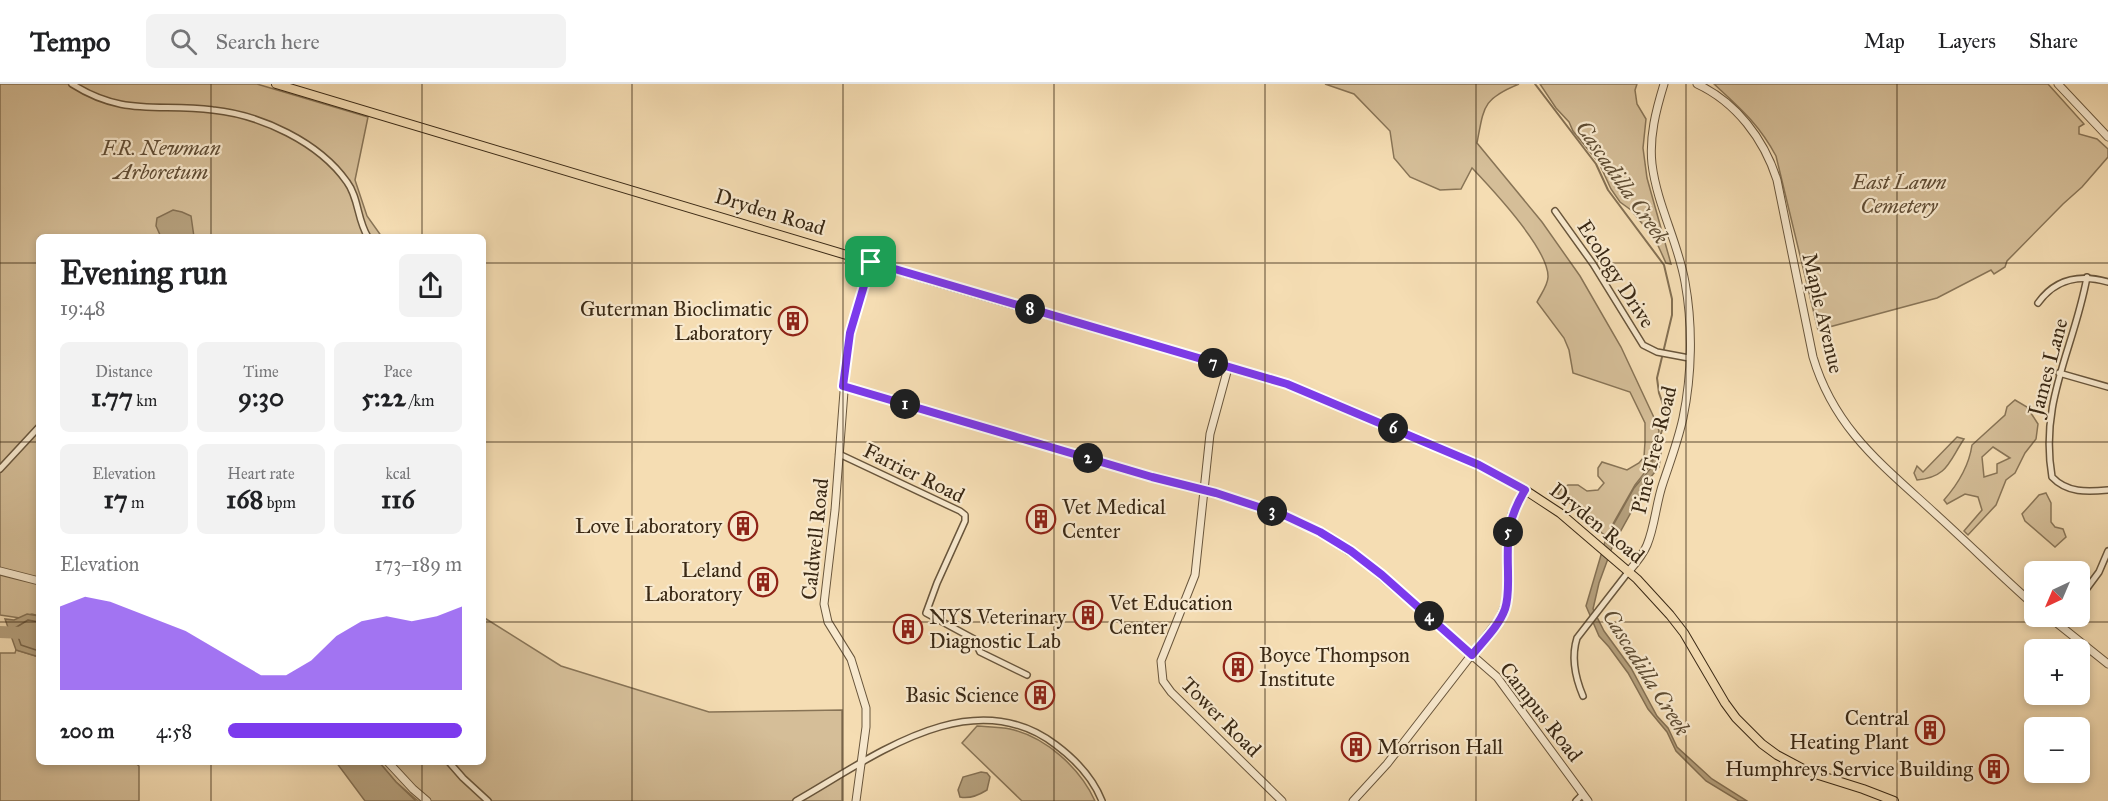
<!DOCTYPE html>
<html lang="en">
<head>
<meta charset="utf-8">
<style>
	body { margin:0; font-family:"IM FELL Great Primer",serif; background:#f2f2f2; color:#202124; height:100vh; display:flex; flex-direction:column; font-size:22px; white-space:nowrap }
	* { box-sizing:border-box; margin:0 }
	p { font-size:20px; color:#757577 }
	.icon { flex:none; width:33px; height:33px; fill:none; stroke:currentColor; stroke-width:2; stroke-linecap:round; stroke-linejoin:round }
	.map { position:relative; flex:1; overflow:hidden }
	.drawer { position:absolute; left:36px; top:150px; width:450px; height:531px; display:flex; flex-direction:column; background:#fff; border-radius:9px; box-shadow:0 3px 9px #0003 }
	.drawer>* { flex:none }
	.needle { width:39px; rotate:224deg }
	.buttons { position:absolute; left:2024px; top:477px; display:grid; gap:12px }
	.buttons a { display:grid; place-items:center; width:66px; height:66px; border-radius:9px; background:#fff; box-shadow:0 3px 9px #0003; font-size:30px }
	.pin { position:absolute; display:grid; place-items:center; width:51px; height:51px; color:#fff; margin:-26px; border-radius:12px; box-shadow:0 3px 9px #0006 }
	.km { position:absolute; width:30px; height:30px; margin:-15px; border-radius:50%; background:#222; color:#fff; font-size:16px; line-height:30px; text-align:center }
	.round { display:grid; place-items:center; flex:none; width:63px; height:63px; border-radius:9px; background:#f2f2f2 }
	.headline { display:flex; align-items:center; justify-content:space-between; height:102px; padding:0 24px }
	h1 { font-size:33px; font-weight:800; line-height:45px }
	.figures { display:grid; grid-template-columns:repeat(3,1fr); gap:9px; height:102px; padding:6px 24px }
	.figures div { display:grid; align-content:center; border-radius:9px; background:#f2f2f2; text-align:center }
	.figures b { font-size:26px; font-weight:800 }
	.figures small { font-size:16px; font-weight:400 }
	.figures p { font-size:16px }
	.chart { height:168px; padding:12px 24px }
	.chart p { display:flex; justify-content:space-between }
	.chart svg { width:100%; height:108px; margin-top:6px; fill:#7c3aed; opacity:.7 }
	ul { padding:0 24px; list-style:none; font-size:20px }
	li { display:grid; grid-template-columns:96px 72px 1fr; align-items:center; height:45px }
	li i { height:15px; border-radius:8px; background:#7c3aed }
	header { display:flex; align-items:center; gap:36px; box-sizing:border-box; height:84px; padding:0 30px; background:#fff; border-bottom:2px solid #e0e0e0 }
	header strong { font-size:28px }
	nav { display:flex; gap:33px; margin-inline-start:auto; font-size:21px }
	.search { width:420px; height:54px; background:#f2f2f2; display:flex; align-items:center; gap:15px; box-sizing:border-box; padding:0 21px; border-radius:9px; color:#757577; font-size:22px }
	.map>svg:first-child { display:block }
	.green { fill:#d5be98; stroke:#887456; stroke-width:1.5; fill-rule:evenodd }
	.water { fill:#b5a07d; stroke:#847053; stroke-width:1.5 }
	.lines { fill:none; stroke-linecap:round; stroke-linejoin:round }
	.shore { stroke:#786449; stroke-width:1.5 }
	.stream { stroke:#847053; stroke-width:2 }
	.river { stroke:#b5a07d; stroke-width:12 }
	.minor-casing { stroke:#69563c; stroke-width:8 }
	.tertiary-casing { stroke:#69563c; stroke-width:9 }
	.primary-casing { stroke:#3a2915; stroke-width:10 }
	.minor { stroke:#f8e9ce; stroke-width:5 }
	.tertiary { stroke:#f8e9ce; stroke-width:7 }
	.primary { stroke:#f5ddb3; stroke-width:8 }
	.route-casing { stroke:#fff; stroke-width:12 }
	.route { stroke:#7c3aed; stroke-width:8 }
	.grid { fill:none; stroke:#3a2915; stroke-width:1.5; stroke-opacity:0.55 }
	.labels { text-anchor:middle; stroke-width:4.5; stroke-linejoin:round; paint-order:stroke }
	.park-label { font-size:21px; font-style:italic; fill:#614e36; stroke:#f8e9ce }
	.street-label { font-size:21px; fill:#3a2915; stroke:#f8e9ce }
	.poi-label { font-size:21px; fill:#3a2915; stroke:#f8e9ce; text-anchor:end }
	.water-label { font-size:22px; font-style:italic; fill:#5f4d34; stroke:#f8e9ce }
</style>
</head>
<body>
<header>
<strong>Tempo</strong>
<div class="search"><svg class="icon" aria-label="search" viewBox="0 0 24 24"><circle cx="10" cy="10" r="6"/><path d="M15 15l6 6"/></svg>Search here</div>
<nav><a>Map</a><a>Layers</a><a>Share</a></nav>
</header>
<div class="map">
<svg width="2108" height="717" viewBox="0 0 2108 717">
	<rect width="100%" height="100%" fill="#f5ddb3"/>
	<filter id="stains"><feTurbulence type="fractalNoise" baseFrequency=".00333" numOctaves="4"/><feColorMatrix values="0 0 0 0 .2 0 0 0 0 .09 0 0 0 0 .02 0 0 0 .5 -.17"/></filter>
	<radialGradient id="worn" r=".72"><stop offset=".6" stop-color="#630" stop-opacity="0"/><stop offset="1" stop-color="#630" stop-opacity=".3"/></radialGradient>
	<!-- green -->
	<g class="green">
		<path d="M0,0H257L368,33L355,96L367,132L382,153H39V532L32,530L20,534L0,531Z"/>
		<path d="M1325,0H1519C1482,15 1484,23 1477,59L1542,138L1580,192L1621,263L1657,340L1659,347L1650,382L1635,401L1606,452L1598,446L1589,430L1574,416L1570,419L1563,416L1558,410L1561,405L1568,401H1578L1587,407L1598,406L1604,399L1598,392V384L1602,378L1627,386L1639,379L1644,373L1645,358V339L1630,308L1573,289L1569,266L1564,254L1537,218C1541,210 1548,201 1548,193C1549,165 1491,104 1472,84L1461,105L1440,106L1410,93L1394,74L1390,47L1354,10Z"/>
		<path d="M1540,0H1637L1635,6L1637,20L1646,35L1643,64L1647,94L1671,180L1666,179L1655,155L1631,126L1620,118L1611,105L1599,79L1573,47L1569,38L1556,24Z"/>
		<path d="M1714,0H2048L2084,40L2079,43V50L2097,55L2108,65V73L2082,103L2063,120L2007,177L2005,183L1994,190L1991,186L1937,214L1818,246L1776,72C1759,40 1740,24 1714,0Z"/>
		<path d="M2015,316L2027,323L2038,340L2036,355L2025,369L2015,389L2006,396L1996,421L1968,451L1964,447L1982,426L1978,413L1965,410L1947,420L1944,416C1958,400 1969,382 1972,361L2005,331L2007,323ZM1993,363L2010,374L1997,380V389L1984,393L1982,373Z"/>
		<path d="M1957,353L1964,355C1949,377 1948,393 1917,396L1914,389L1917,382L1923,388Z"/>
		<path d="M2046,409L2051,419V438L2055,443L2063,445L2066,453L2055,463L2025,437L2022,430L2039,411Z"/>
		<path d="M483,533L561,582L709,628L842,626V717H418L396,698L379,678H483Z"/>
		<path d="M16,566L39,573V678H134L139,682V717H0V569H15Z"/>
		<path d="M977,642C988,643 999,643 1010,645C1046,653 1080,684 1095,717H1022L962,659Z"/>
	</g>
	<!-- water -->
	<g class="water">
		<path d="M173,126L182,128L191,132L194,153H161L156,142L157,134Z"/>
		<path d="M1656,363L1658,364L1661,369L1659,383L1650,394L1613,461L1599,499L1593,525L1604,547L1631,584L1657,632L1668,644L1677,663L1712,695L1747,717H1739L1706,697L1676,667L1667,648L1648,625L1628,589L1609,563L1599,552L1586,522L1606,454L1634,404L1651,384Z"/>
		<path d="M27,530L39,532V573L16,566L5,535L14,536Z"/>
		<path d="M336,678H379L396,698L416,717H365Z"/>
		<path d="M981,688L987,689L990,693L987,706C979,711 969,715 960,713L958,706L963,693Z"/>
	</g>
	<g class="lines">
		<!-- shore -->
		<path class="shore" d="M39,538L28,536L15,544L21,561L39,567"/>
		<!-- stream -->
		<path class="stream" d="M1535,0L1596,80L1608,106L1664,181L1672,215V231L1657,294L1659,309L1665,326V335L1657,364"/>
		<!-- river -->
		<path class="river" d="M0,548L24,549L39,552"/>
		<!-- minor casing -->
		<g class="minor-casing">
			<g id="minor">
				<path d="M72,0C124,33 158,19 213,26C261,31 319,58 347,98C359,114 357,136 368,153"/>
				<path d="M1555,127L1593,180L1643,261L1657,268L1689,274"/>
				<path d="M2087,193C2074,265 2039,317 2052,393C2067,409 2087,408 2108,406"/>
				<path d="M2038,219C2056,194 2080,190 2108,198"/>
				<path d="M2059,289L2108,303"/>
				<path d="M839,370L960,427L965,431V437L937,499L926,529L974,555L980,568L1027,591"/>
				<path d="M0,385L39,343"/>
				<path d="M2079,515L2099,488L2108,467"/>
				<path d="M2058,540L2065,532"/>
				<path d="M1583,612C1575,593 1571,573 1577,554L1629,487"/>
				<path d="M449,678L463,694L488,717"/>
				<path d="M796,717C872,674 971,596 1056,661C1076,676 1093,694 1102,717"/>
				<path d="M1576,717L1582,711"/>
			</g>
		</g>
		<!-- tertiary casing -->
		<g class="tertiary-casing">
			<g id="tertiary">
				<path d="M1697,0C1736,18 1764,55 1777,96L1813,273C1835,347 1885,383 1939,433C1971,462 2002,493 2034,521"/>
				<path d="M2058,0L2108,53"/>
				<path d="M1228,284L1210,350L1195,491L1161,577L1163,597L1171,608L1282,717"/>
				<path d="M843,302L1152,393L1193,404L1216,409L1286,432L1320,448L1365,478L1497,593L1588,717"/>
				<path d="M0,487L39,497"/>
				<path d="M1629,487C1636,479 1643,471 1647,461C1655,442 1656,419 1663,399C1670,378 1678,357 1683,334C1692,291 1693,242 1685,198C1678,158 1657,121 1652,80C1649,53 1656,26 1664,0"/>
				<path d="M2048,532L2108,580"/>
				<path d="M388,678L413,705L427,717"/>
				<path d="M856,717L866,643V624L851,575L828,538L824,520L835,426L847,268L850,249L871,178"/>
				<path d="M1353,717L1387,680L1500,534L1507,516L1509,440L1512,430L1525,406"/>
			</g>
		</g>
		<!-- primary casing -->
		<g class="primary-casing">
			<path id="primary" d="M276,0L940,199L1287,300L1479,381L1525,406L1560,429L1637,495L1670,531L1684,549L1725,619L1736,634L1762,660L1777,671L1809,688L1863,705L1894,717"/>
		</g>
		<!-- minor -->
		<use href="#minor" class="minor"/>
		<!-- tertiary -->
		<use href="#tertiary" class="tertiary"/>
		<!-- primary -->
		<use href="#primary" class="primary"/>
	</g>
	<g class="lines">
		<!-- route casing -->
		<g class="route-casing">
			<path id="route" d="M871,178L1287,300L1479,381L1525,406C1507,436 1507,453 1508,487C1508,500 1509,513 1505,525C1499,542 1483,557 1472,571L1382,491L1351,467L1320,448L1286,432L1216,409L1152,393L843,302L850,249Z"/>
		</g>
		<!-- route -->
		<use href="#route" class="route"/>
	</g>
	<!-- grid -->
	<path class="grid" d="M211,0V153M422,0V153M632,0V717M843,0V717M1054,0V717M1265,0V717M1476,0V717M1686,0V717M1897,0V717M0,179H39M483,179H2108M0,358H39M483,358H2108M0,538H39M483,538H2108M211,678V717M422,678V717"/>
	<!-- icons -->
	<defs>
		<g id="building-ring" transform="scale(1.5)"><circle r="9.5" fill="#f8e9ce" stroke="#8f2418" stroke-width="1.5"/><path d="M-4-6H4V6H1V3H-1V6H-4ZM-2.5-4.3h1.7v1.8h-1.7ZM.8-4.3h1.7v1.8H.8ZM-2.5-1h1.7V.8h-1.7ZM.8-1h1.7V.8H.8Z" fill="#8f2418"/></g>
	</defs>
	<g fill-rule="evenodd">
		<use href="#building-ring" x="793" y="237"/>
		<use href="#building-ring" x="1041" y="435"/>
		<use href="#building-ring" x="743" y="442"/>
		<use href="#building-ring" x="763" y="498"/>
		<use href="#building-ring" x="1088" y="531"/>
		<use href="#building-ring" x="908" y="545"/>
		<use href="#building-ring" x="1238" y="583"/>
		<use href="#building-ring" x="1040" y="611"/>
		<use href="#building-ring" x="1930" y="646"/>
		<use href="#building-ring" x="1356" y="663"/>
		<use href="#building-ring" x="1994" y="685"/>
	</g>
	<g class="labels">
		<!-- park labels -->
		<g class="park-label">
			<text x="161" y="71">F.R. Newman<tspan x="161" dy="24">Arboretum</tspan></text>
			<text x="1899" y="105">East Lawn<tspan x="1899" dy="24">Cemetery</tspan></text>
		</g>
		<!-- street labels -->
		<g class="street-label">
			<text transform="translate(770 128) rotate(17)" y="7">Dryden Road</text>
			<text transform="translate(1616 190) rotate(57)" y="7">Ecology Drive</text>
			<text transform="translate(1823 229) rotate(77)" y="7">Maple Avenue</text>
			<text transform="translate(2048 283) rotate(-75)" y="7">James Lane</text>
			<text transform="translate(1654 366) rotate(-76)" y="7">Pine Tree Road</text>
			<text transform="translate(914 389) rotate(26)" y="7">Farrier Road</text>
			<text transform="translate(1597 439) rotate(39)" y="7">Dryden Road</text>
			<text transform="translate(815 455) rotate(-84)" y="7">Caldwell Road</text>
			<text transform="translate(1541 628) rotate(52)" y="7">Campus Road</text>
			<text transform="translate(1221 633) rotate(45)" y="7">Tower Road</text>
		</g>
		<!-- poi labels -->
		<g class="poi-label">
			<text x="772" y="232">Guterman Bioclimatic<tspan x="772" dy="24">Laboratory</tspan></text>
			<text x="1062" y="430" text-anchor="start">Vet Medical<tspan x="1062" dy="24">Center</tspan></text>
			<text x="722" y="449">Love Laboratory</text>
			<text x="742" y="493">Leland<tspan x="742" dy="24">Laboratory</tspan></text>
			<text x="1109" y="526" text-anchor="start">Vet Education<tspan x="1109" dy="24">Center</tspan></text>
			<text x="929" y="540" text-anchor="start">NYS Veterinary<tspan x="929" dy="24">Diagnostic Lab</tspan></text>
			<text x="1259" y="578" text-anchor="start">Boyce Thompson<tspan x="1259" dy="24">Institute</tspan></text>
			<text x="1019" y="618">Basic Science</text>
			<text x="1909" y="641">Central<tspan x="1909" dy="24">Heating Plant</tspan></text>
			<text x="1377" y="670" text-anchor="start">Morrison Hall</text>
			<text x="1973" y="692">Humphreys Service Building</text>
		</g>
		<!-- water labels -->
		<g class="water-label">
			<text transform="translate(1623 98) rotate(55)" y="8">Cascadilla Creek</text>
			<text transform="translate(1647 588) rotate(58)" y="8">Cascadilla Creek</text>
		</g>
	</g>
	<rect width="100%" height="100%" filter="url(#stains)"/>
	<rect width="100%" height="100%" fill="url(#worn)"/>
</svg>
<div class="buttons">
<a><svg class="needle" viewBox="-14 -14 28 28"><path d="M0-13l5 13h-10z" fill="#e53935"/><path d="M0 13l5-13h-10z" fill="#757577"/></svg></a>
<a>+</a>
<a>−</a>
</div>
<div class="pin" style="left:871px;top:178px;background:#1e9e55"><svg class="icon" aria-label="arrive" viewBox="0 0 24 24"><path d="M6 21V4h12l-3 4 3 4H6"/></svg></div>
<b class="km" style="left:905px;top:320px">1</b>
<b class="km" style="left:1088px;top:374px">2</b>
<b class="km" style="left:1272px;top:427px">3</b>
<b class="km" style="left:1429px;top:532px">4</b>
<b class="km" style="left:1508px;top:448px">5</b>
<b class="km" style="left:1393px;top:344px">6</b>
<b class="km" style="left:1213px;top:279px">7</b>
<b class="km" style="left:1030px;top:225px">8</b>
<section class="drawer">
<div class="headline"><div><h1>Evening run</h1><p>19:48</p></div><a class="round"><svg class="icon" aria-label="share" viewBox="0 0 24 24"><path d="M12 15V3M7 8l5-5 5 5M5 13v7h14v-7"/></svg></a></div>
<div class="figures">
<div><p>Distance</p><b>1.77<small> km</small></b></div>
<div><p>Time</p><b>9:30</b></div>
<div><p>Pace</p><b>5:22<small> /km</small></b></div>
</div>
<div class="figures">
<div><p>Elevation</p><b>17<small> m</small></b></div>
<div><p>Heart rate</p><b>168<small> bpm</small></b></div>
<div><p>kcal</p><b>116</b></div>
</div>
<div class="chart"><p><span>Elevation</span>173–189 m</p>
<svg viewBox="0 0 160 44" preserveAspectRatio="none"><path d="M0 44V10L10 6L20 8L30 12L40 16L50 20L60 26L70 32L80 38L90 38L100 32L110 22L120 16L130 14L140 16L150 14L160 10V44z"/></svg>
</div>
<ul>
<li><b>200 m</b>4:58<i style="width:100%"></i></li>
</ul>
</section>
</div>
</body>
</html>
